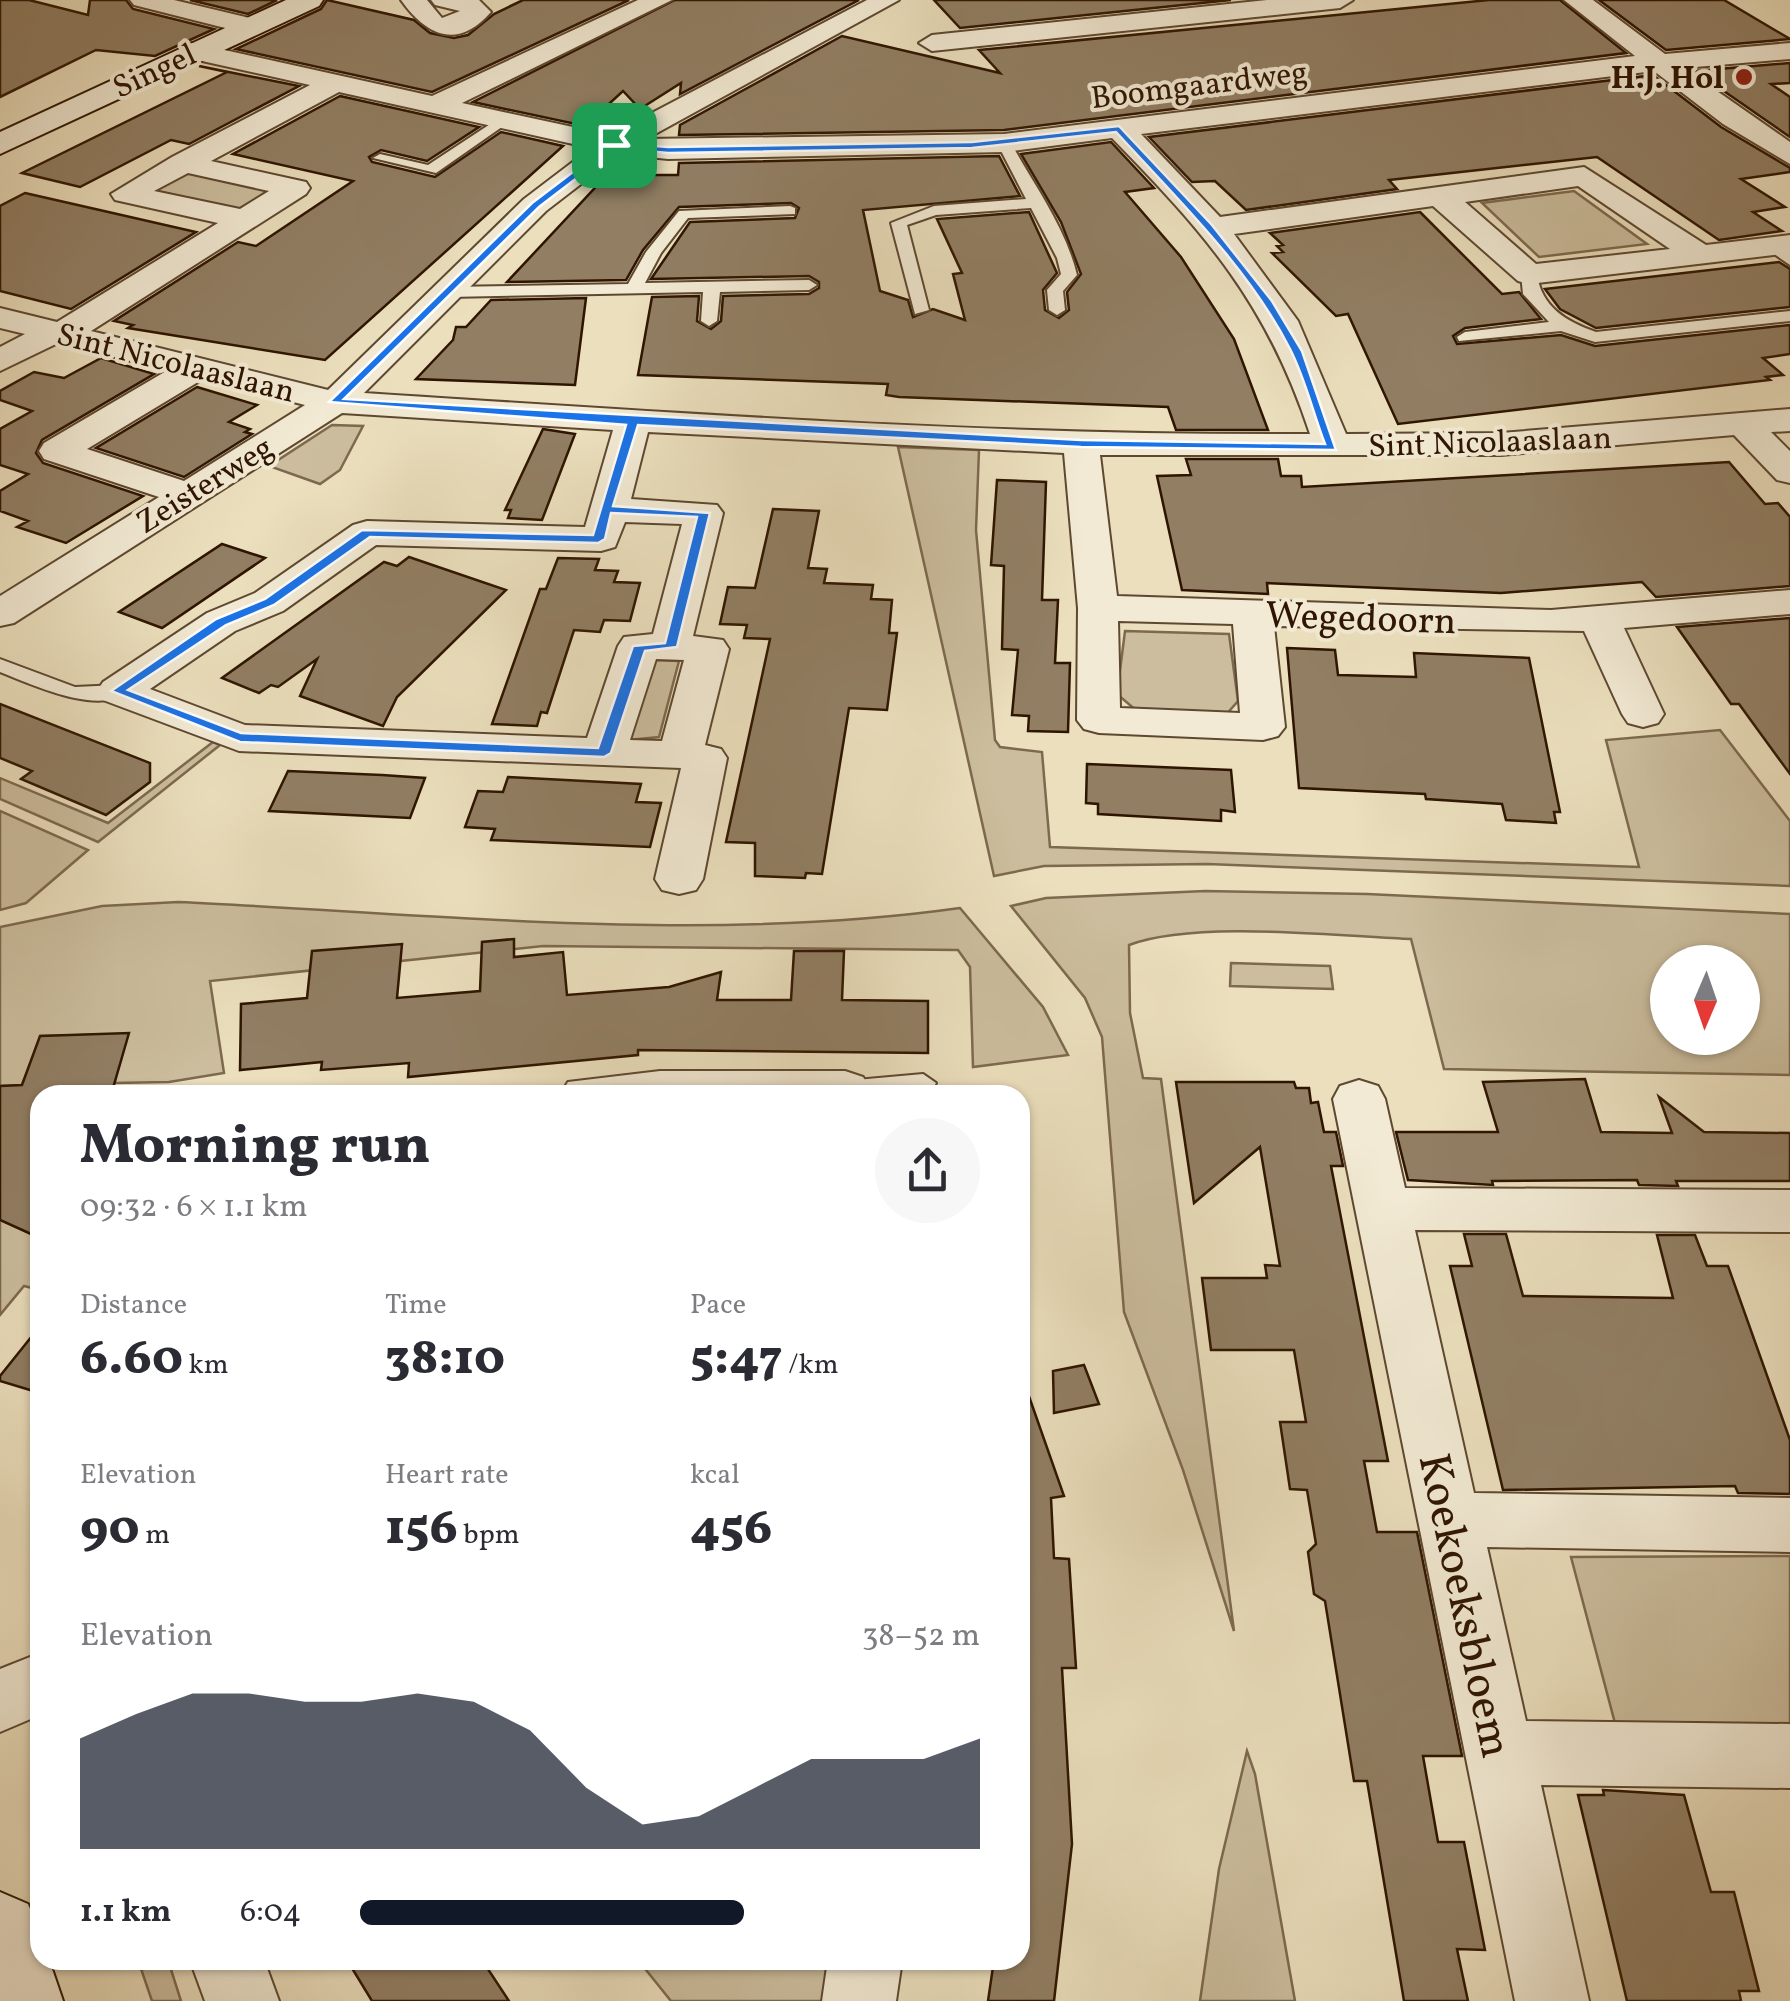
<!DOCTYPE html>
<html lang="en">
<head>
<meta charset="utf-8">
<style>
	body { margin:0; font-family:Vollkorn,serif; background:#f7f7f7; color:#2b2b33; height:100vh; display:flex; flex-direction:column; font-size:38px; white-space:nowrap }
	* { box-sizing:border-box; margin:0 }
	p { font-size:32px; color:#7c7c81 }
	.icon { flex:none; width:55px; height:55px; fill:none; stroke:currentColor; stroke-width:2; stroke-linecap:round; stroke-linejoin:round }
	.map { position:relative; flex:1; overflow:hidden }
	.details { position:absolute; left:30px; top:1085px; width:1000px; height:885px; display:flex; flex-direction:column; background:#fff; border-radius:30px; box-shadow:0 2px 8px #0004 }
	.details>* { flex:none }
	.needle { width:65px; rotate:182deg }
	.buttons { position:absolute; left:1650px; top:945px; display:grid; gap:20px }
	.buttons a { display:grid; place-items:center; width:110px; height:110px; border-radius:50%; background:#fff; box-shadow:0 2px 8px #0004; font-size:50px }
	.pin { position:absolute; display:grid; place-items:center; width:85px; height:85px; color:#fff; margin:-42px; border-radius:20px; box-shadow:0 5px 15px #0006 }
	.round { display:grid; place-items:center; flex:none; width:105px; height:105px; border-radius:52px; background:#f7f7f7 }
	.overview { display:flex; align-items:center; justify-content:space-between; height:170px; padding:0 50px }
	h1 { font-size:55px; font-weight:800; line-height:75px }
	.stats { display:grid; grid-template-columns:repeat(3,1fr); gap:15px; height:170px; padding:10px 50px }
	.stats div { display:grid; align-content:center }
	.stats b { font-size:50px; font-weight:800 }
	.stats small { font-size:28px; font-weight:400 }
	.stats p { font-size:28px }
	.chart { height:280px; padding:20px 50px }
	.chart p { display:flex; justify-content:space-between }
	.chart svg { width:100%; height:180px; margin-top:10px; fill:#111827; opacity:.7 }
	ul { padding:0 50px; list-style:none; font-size:32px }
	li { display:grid; grid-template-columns:160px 120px 1fr; align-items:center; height:75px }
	li i { height:25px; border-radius:12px; background:#111827 }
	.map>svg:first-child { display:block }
	.green { fill:#cbbd9d; stroke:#7d694f; stroke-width:2.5; fill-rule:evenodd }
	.building { fill:#917e63; stroke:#2f1501; stroke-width:2.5 }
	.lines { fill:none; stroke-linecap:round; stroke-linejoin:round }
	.lane-casing { stroke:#5e4830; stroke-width:4 }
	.street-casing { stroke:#5e4830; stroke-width:4 }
	.secondary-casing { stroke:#2f1501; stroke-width:4 }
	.lane { fill:#f2ead4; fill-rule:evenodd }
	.street { fill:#f2ead4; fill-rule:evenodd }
	.secondary { fill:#f2ead4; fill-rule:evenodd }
	.route { fill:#1a73e8; stroke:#fff; stroke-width:2.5; fill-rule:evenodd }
	.poi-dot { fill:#8f2418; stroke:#f2ead4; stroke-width:4 }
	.labels { text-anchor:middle; stroke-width:8; stroke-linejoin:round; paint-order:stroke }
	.far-street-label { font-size:32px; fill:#2f1501; stroke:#f2ead4 }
	.far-poi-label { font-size:32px; font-weight:bold; fill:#2f1501; stroke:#f2ead4; text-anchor:end }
	.street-label { font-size:38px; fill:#2f1501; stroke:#f2ead4 }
	.near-street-label { font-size:45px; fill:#2f1501; stroke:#f2ead4 }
</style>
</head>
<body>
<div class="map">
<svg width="1790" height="2001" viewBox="0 0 1790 2001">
	<rect width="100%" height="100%" fill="#ebdfbd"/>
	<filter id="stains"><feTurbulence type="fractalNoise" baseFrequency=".002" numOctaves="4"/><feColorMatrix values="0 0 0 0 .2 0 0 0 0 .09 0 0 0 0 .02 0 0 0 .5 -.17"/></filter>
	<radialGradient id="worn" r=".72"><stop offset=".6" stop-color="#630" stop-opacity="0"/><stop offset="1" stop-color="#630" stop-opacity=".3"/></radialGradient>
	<!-- green -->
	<g class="green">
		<path d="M184,166L282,187L242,210L143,188Z"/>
		<path d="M1574,191L1647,244L1539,257L1482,203Z"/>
		<path d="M332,425L363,426L340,470L320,484L269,466Z"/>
		<path d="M898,447L979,450L976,530L995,740L1000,747L1042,752L1050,847L1639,867L1606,740L1720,730L1790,821V886L1207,864L1044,866L994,876Z"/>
		<path d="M1125,631L1229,634L1238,701L1216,726L1151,723L1117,694Z"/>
		<path d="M656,660L679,661L659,737L628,740L648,663Z"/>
		<path d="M213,742L220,745L98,842L0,799V778L108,823Z"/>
		<path d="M0,811L88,850L26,903L0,910Z"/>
		<path d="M1205,891L1367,894L1790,914V1075L1444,1069L1411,939C1338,936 1194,920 1129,945L1130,1013L1143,1078L1161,1079L1234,1631L1183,1470L1124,1312L1102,1037L1085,998L1011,906L1046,898ZM1668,962H1742V1038H1668Z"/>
		<path d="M178,902C437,914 703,944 960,908L1043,1007L1068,1055L973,1067L970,967L958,950L543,946L210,981L224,1073L169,1082L114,1083L128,1034L41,1036L22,1085L0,1086V927L102,906Z"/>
		<path d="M1231,963L1330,966L1333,989L1230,986Z"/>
		<path d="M0,1220L40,1238V1290L24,1286L0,1315Z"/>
		<path d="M1790,1556V1728L1616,1727L1571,1557Z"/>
		<path d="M1247,1751L1255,1774L1295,2001H1200L1219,1869Z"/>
		<path d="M138,1960H168L181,2001H152Z"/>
		<path d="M638,1960H848L842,2001H671Z"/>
	</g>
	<!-- building -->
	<g class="building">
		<path d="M0,0H29L88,15L90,0H126L133,9L214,29L155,56L96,50L0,97Z"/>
		<path d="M190,0H277L248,14Z"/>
		<path d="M327,0L414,20L430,33L454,38L468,35L494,14L523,0H629L432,92L236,49L321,9Z"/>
		<path d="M675,0H859L680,94L681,83L640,109L623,91L585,126L473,102Z"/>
		<path d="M934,0H1231L960,28Z"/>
		<path d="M1489,0H1560L1626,53L1004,130L679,135L680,125L842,36L1000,73L979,50Z"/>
		<path d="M1599,0H1724L1790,39L1666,50Z"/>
		<path d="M1790,63V83L1771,84L1790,97V137L1695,71Z"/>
		<path d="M199,66L299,86L189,144L171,140L80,187L22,173L227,72Z"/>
		<path d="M1653,75L1721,127L1790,168V172L1741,179L1785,207L1753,212L1782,231L1719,240L1597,157L1389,180L1397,189L1246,210L1215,181L1192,182L1149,137Z"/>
		<path d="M340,96L479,127L427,161L381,150L369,157L372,162L435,177L501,132L563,146L325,360L128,328L133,325L114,321L238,242L256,246L353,181L233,154Z"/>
		<path d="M1111,142L1154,188L1125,192L1181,257L1234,339L1268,430H1176L1168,407L899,397L886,395L888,384L638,375L652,297L699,296L697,321L711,329L721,321L723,296L809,294L819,288V282L809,276L651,279L690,222L795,218L799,208L791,203L679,207L643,250L626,280L507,282L607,175H678L679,163L999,156L1020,196L863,210L880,291L908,300L913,317L933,309L965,320L953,274L962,273L937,219L1029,212L1057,273L1043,290L1045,310L1059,318L1069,310L1067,292L1081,274L1061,222L1021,154Z"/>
		<path d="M25,193L104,211L196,232L71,309L0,291V206Z"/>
		<path d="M1420,212L1502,294L1519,292L1541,319L1465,328L1453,336L1457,344L1561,335L1595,346L1790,325V354L1763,358L1783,375L1766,377L1770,380L1398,424L1348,314L1336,316L1272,253L1283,252L1277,246L1283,245L1270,233Z"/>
		<path d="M1779,262L1790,269V307L1596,328L1560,309L1545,289Z"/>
		<path d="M586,298L575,385L416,379L453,340L456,327H466L491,300Z"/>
		<path d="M101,358L154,374L42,440L36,453L43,463L143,496L66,543L17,527L28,521L0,511V491L28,474L0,465V429L32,411L0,400V391L34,372L64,378Z"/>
		<path d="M197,387L257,405L229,422L250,429L245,432L252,434L184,477L96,448Z"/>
		<path d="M543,429L575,434L542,520L508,518L511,510H505Z"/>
		<path d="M1186,459H1278L1281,476H1301L1302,487L1729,462L1765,504L1778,503L1790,517V586L1656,597L1642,582L1501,593L1267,583L1268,594L1182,590L1157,476L1191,475Z"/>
		<path d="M997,480L1046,482L1042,600H1058L1055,663H1070L1068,732L1028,731L1029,716L1012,715L1018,650L1002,649L1004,566L991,565Z"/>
		<path d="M773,509L819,511L808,568L827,569L824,583L873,585L871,599L892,600L889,633H897L887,710L849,708L822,874L806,873L805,878L755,876V843L726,842L770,639L744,638L747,625L720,624L728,587L755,588Z"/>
		<path d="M222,544L265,558L162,628L119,612Z"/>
		<path d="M409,557L506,590L397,697L383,726L300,696L317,659L278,687L271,685L259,693L222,678L384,562L397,566Z"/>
		<path d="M558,558L599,559L595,570L618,571L614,582L640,583L630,621L604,620L600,632L574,630L547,713L541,712L537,726L492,724L540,589H546Z"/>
		<path d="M1790,618V774L1739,704H1731L1677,627Z"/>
		<path d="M1287,648L1335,650L1338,675L1416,677L1414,653L1529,658L1560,812H1554L1556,823L1506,820L1502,804L1426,799L1425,794L1299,788Z"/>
		<path d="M0,704L150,763V782L106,815L21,779L32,771L0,758Z"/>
		<path d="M1087,764L1231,770L1235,812L1221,810V821L1098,814V804L1086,803Z"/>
		<path d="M288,771L382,775L425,778L410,818L269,811Z"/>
		<path d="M508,777L641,784L636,802L661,803L650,847L491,840L495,829L465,827L478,791L503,792Z"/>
		<path d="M514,939V957L563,952L567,995L669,987L721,972L717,1000H791L794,951H844L842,1000L928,1001V1053L638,1050V1055L408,1077L409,1063L321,1070L322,1062L240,1070L241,1004L307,998L312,951L402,944L397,998L480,991L482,942Z"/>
		<path d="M129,1033L111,1095H40V1238L0,1220V1086L22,1085L40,1036Z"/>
		<path d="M1585,1079L1601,1132L1672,1133L1659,1097L1704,1132L1790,1133V1181H1676L1678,1186L1639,1185L1637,1180L1492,1181L1493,1185L1408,1180L1396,1132H1498L1483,1082Z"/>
		<path d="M1176,1082H1294L1296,1088H1309L1311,1103L1318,1102L1324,1132H1336L1343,1166H1331L1388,1461H1364L1377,1532H1417L1462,1756H1423L1438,1842H1464L1485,1950L1457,1949L1468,2001H1404L1367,1781H1354L1325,1601L1314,1594L1308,1552L1316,1544L1307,1490L1290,1489L1280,1422H1306L1294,1350H1211L1202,1278H1267L1265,1265L1280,1266L1260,1147L1194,1203Z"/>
		<path d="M1464,1234H1506L1523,1296L1673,1298L1657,1235H1695L1707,1266H1728L1790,1440V1494L1738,1493L1735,1486L1503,1490L1450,1266H1472Z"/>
		<path d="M40,1326V1393L0,1381V1376Z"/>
		<path d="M1084,1365L1099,1404L1054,1413L1053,1371Z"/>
		<path d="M1025,1385L1064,1496L1051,1498L1054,1558L1069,1559L1076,1668H1062L1072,1844L1054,2001H988L994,1960H1020V1386Z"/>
		<path d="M1603,1790L1684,1795L1711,1892H1734L1759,1991H1739L1741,2001H1627L1578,1795H1604Z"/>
		<path d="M347,1960H482L509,2001H372Z"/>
	</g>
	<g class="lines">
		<!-- lane casing -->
		<g class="lane-casing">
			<g id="lane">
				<path d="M504,115L509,116V122L436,173L373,158L380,154L428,165Z"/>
				<path d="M1004,139L1011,143C1035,187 1065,226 1077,275L1063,291L1065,310L1057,315L1049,310L1047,290L1061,274L1057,258L1031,208L936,215L907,225L929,310L915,314L891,223L934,206L1026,199L997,143Z"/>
				<path d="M790,206L795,208V214L688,218L661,253L645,283L809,280L817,285L809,290L720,292L717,321L709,326L701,321L703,292L448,297L440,292L448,287L628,284L646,252L679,211Z"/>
				<path d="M1767,243H1779L1790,252V265L1767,249Z"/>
				<path d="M1529,269L1537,274C1541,307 1567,322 1596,332L1790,311V321L1595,342L1561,331L1459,341L1457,337L1465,332L1549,322L1523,294L1521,274Z"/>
				<path d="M0,659L75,687L118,685L129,691C100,717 31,684 0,672Z"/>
				<path d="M923,1074L936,1083L932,1090L892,1095H835L832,1090L836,1083L845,1081Z"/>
			</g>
		</g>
		<!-- street casing -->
		<g class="street-casing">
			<g id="street">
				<path d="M130,0H174L258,20L262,26L249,34L134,5Z"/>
				<path d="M401,0H427L442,18L460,11L435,5L431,0H479L491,12C457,51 426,35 401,0Z"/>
				<path d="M638,0H672L462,103L610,135L867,0H899L646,139L1004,134L1635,56L1564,0H1593L1665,54L1790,43V59L1684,68L1790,142V164L1723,124L1654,71L1141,134L1220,217L1584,167L1706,245L1790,235V253L1529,284L1518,281L1433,206L1234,234L1298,321L1346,434L1501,433L1790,409V431L1771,432L1790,451V483L1777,480L1734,435L1501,455H1100L1117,596L1551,610L1790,590V614L1624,628L1664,714L1658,723L1643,727L1628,723L1622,714L1584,631L1274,626L1285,727L1278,736L1263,740L1099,733L1084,729L1077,720L1078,608L1064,453L648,432L631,499L717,505L723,513L693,636L723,640L729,649L705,745L721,749L727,758L703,879L696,890L679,894L662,890L655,879L681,768L239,751L103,700L97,691L103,682L207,613L255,593L353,525L367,521L585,527L613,430L342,413L14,623L0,626V596L159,497L44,459L39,451L44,443L168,370L58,343L0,371V347L25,334L0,328V308L57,322L218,223L115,200L111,194L172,157L310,85L184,57L180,51L184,45L193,43L432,96ZM339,92L591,148L524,199L328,390L91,331L306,194L310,188L306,182L211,161ZM1112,138C1205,233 1267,303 1310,434C994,436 679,413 364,393L546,211L620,154L668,159L1004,152ZM188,173L269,191L240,209L154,191ZM1578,186L1670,249L1536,264L1465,202ZM203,379L305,405L184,481L87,449ZM625,522L682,524L653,634L624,637L618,646L587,738L245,725L150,689L235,631L283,611L376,545L601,551L615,547ZM1118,621L1233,624L1240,713L1120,708ZM656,659L684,660L662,741L630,740Z"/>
				<path d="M1267,0H1353L1340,8L932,51L919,43L932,35Z"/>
				<path d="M660,1071H845L863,1077L871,1090L870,1095H560L568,1082Z"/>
				<path d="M1359,1080L1378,1086L1385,1099L1405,1188L1790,1190V1232L1415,1230L1474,1493L1790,1498V1552L1487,1547L1526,1721L1790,1724V1788L1541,1785L1589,2001H1515L1333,1099L1340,1086Z"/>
				<path d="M40,1653V1715L0,1732V1669Z"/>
				<path d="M190,1960H264L279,2001H205Z"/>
				<path d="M828,1960H902L896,2001H822Z"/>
			</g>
		</g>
		<!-- secondary casing -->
		<g class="secondary-casing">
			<g id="secondary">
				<path d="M286,0H323L319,6L0,154V132Z"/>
				<path d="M0,1892L28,1904L40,1932V1960H49L63,2001H0Z"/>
			</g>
		</g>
		<!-- lane -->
		<use href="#lane" class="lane"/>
		<!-- street -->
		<use href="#street" class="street"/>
		<!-- secondary -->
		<use href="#secondary" class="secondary"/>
	</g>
	<!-- route -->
	<path class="route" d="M1119,126L1212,225L1272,301L1302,351L1336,450L1081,447L638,425L613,506L710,513L677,647L645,651L611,753L604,757L240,742L111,691L216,619L265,599L362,530L593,535L626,425L329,402L532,203L611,143L668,147L972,142ZM1116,132C1178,200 1248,267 1290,349C1305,378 1313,413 1325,444L1081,440L344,399L539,207L616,148L668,153L972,148ZM611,513L697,517L665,643L633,646L598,748L241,733L128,690L226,625L274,605L370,537L598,543L605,539Z"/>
	<!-- markers -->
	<circle class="poi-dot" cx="1744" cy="77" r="10"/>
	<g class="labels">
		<!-- far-street labels -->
		<g class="far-street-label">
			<text transform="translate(154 70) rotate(-25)" y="11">Singel</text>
			<text transform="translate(1199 84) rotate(-7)" y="11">Boomgaardweg</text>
			<text transform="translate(176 362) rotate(14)" y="11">Sint Nicolaaslaan</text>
			<text transform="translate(1490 441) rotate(-2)" y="11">Sint Nicolaaslaan</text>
			<text transform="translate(204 484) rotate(-32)" y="11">Zeisterweg</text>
		</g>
		<!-- far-poi labels -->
		<g class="far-poi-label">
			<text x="1724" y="88">H.J. Hol</text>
		</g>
		<!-- street labels -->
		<g class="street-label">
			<text transform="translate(1361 617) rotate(2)" y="13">Wegedoorn</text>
		</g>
		<!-- near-street labels -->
		<g class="near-street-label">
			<text transform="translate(1467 1605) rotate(78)" y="16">Koekoeksbloem</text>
		</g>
	</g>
	<rect width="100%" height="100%" filter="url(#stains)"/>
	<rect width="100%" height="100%" fill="url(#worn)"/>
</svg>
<div class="buttons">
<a><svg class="needle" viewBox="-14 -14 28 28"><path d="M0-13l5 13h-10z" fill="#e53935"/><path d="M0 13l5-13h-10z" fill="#7c7c81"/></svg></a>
</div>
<div class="pin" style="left:614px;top:145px;background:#1e9e55"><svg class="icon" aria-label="arrive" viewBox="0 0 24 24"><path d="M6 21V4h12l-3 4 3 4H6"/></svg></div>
<section class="details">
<div class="overview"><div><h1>Morning run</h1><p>09:32 · 6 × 1.1 km</p></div><a class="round"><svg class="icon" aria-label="share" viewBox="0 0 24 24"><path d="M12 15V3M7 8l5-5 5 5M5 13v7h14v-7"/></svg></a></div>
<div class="stats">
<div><p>Distance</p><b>6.60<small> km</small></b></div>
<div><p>Time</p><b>38:10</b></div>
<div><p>Pace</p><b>5:47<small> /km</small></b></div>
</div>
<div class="stats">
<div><p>Elevation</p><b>90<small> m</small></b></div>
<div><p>Heart rate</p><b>156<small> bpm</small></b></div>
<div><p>kcal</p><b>456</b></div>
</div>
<div class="chart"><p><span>Elevation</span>38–52 m</p>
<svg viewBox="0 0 160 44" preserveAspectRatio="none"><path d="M0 44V17L10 11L20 6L30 6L40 8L50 8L60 6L70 8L80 15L90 29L100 38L110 36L120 29L130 22L140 22L150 22L160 17V44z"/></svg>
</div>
<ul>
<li><b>1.1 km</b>6:04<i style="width:62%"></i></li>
</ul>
</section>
</div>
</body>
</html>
